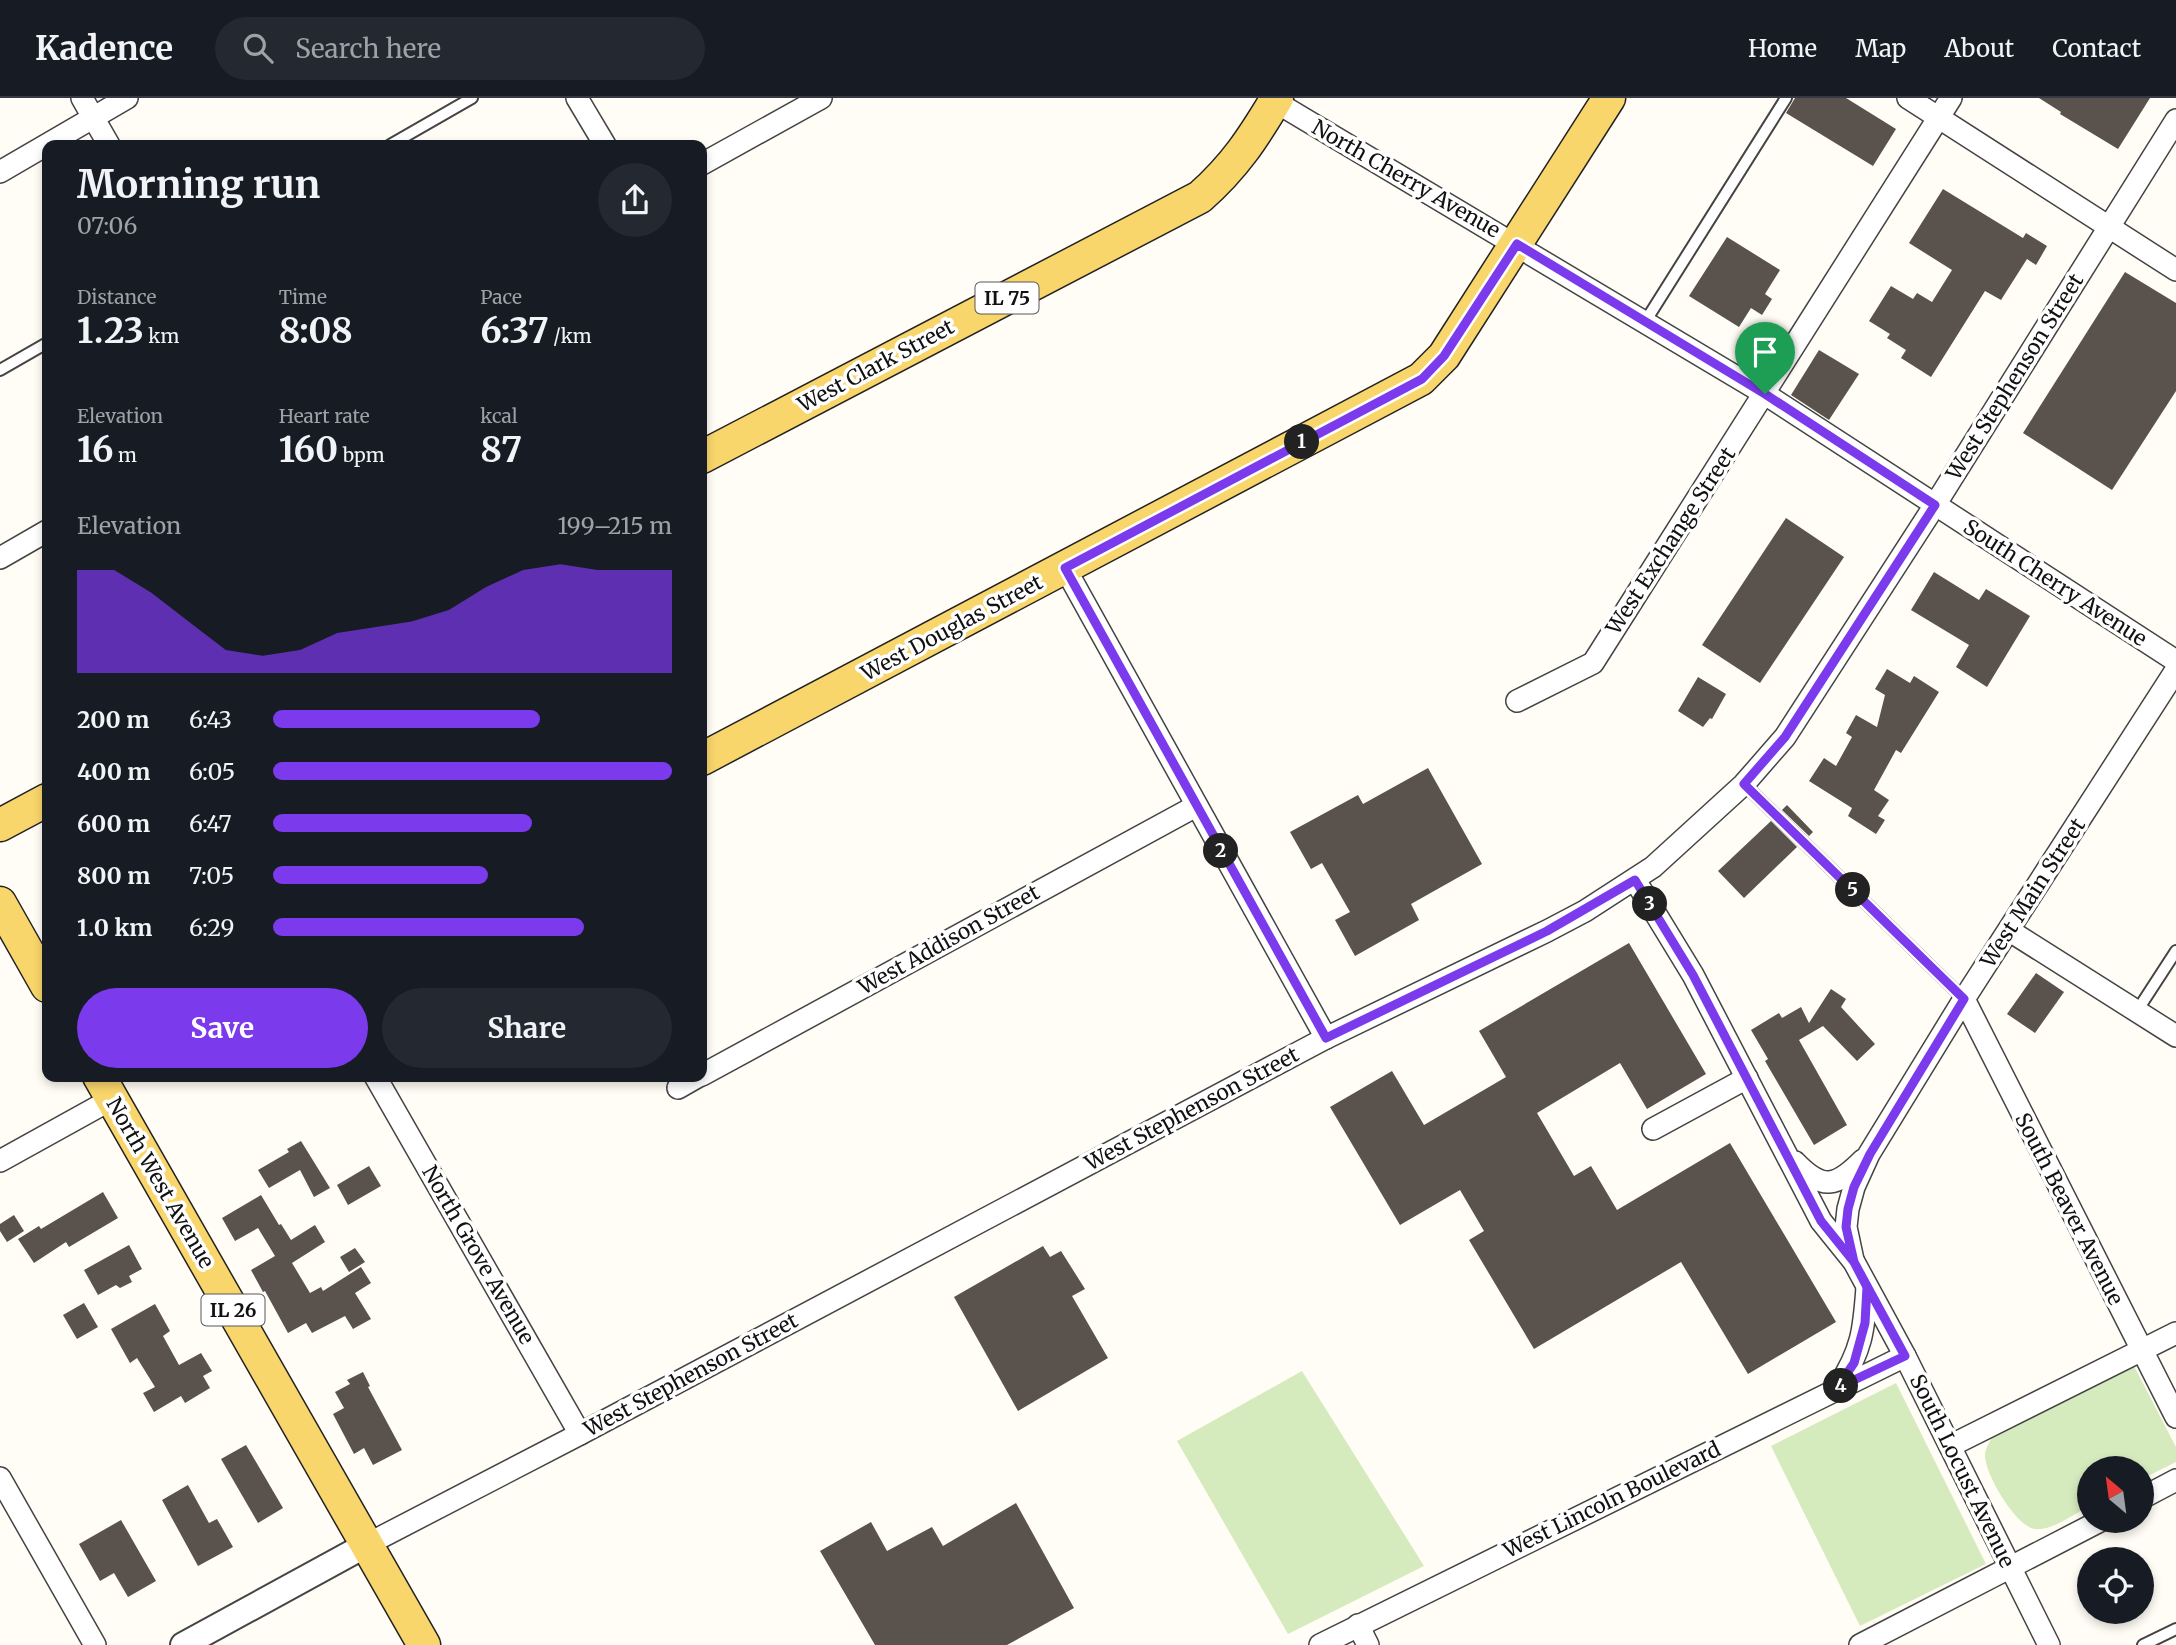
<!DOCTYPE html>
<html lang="en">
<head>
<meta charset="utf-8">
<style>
	body { margin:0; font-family:Merriweather,serif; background:#242831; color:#f1f3f6; height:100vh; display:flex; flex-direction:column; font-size:26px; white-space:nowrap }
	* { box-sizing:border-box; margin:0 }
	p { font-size:23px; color:#9ea1a6 }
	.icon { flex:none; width:38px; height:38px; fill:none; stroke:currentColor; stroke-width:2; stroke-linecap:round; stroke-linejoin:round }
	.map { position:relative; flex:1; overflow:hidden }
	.sheet { position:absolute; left:42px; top:42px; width:665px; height:942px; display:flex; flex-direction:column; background:#171b24; border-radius:14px; box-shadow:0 4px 10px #0003 }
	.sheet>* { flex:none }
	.needle { width:46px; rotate:331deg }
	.fabs { position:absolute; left:2077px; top:1358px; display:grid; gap:14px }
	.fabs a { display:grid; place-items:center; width:77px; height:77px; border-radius:50%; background:#171b24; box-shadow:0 4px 10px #0003; font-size:35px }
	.pin { position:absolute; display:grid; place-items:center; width:60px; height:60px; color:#fff; margin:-72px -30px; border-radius:50% 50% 50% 0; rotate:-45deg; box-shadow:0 0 7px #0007 }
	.pin .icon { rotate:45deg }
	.km { position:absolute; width:35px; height:35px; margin:-18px; border-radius:50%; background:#222; color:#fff; font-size:19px; line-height:35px; text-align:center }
	.round { display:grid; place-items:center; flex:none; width:74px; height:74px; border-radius:37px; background:#242831 }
	.summary { display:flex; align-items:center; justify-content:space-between; height:119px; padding:0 35px }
	h1 { font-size:38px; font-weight:700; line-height:52px }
	.figures { display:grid; grid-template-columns:repeat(3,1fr); gap:10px; height:119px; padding:7px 35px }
	.figures div { display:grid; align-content:center }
	.figures b { font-size:35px; font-weight:700 }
	.figures small { font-size:19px; font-weight:400 }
	.figures p { font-size:19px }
	.chart { height:196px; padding:14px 35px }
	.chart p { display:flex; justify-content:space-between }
	.chart svg { width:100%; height:126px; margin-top:7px; fill:#7c3aed; opacity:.7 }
	.action { display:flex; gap:14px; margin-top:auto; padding:14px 35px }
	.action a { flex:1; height:80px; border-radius:42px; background:#7c3aed; color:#fff; font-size:28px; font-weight:700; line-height:80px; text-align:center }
	.action a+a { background:#242831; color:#f1f3f6 }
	ul { padding:0 35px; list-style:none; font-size:23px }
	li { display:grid; grid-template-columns:112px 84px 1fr; align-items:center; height:52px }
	li i { height:18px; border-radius:9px; background:#7c3aed }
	header { display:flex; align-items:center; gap:42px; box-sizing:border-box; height:98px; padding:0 35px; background:#171b24; border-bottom:2px solid #363941 }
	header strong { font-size:33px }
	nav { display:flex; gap:38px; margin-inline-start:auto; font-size:24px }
	.search { width:490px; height:63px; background:#242831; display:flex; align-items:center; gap:18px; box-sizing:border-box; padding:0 24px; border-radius:38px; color:#9ea1a6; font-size:26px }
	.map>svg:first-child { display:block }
	.green { fill:#d5ebbd }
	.building { fill:#5a524d }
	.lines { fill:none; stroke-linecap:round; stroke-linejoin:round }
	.service-casing { stroke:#444; stroke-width:14 }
	.minor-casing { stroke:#444; stroke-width:24 }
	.tertiary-casing { stroke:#444; stroke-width:28 }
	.primary-casing { stroke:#222; stroke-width:35 }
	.service { stroke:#fff; stroke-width:10 }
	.minor { stroke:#fff; stroke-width:21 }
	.tertiary { stroke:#fff; stroke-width:24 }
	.primary { stroke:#f9d66b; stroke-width:32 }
	.route-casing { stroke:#fff; stroke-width:14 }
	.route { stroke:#7c3aed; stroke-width:9 }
	.labels { text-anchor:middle; stroke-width:7; stroke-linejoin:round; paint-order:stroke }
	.shield { fill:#fff; stroke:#585858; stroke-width:2 }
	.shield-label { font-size:19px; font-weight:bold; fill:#111 }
	.street-label { font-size:21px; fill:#111; stroke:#fff }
</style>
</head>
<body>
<header>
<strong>Kadence</strong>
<div class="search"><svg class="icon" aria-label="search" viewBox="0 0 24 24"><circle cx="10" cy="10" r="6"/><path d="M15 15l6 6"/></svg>Search here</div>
<nav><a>Home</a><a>Map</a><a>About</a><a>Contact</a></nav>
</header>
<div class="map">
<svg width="2176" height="1547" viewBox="0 0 2176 1547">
	<rect width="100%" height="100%" fill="#fffdf5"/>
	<!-- green -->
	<g class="green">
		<path d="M2134,1268L2176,1349V1364L2142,1381V1370H2090L2089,1408C2074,1416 2052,1433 2035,1431C2016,1429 1985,1376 1985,1358C1985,1350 1989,1345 1993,1338Z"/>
		<path d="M1302,1273L1424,1468L1288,1536L1177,1343Z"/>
		<path d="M1896,1285L1986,1466L1860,1528L1771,1348Z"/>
	</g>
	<!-- building -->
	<g class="building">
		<path d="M1795,0H1846L1896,31L1873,68L1786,15Z"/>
		<path d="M2039,0H2150L2118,51L2060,16L2061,14Z"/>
		<path d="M1943,91L2023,140L2026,135L2047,148L2036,167L2027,161L2001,202L1985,193L1931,279L1901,260L1906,252L1887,240L1890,236L1869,223L1891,188L1913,201L1917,195L1932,204L1952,172L1909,145Z"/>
		<path d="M1727,139L1780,172L1765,196L1772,201L1762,217L1751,210L1739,229L1689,198Z"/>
		<path d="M2125,174L2176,205V293L2112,392L2023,335Z"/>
		<path d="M1819,252L1859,276L1829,322L1791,297Z"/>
		<path d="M1786,420L1844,459L1760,585L1702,547Z"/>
		<path d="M1934,474L1979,502L1986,491L2030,518L1987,589L1956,569L1969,547L1911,512Z"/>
		<path d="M1887,571L1910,585L1914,578L1939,594L1901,655L1896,652L1874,692L1889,702L1878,718L1885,722L1876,736L1848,718L1852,710L1809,683L1824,660L1836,668L1852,639L1846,635L1856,617L1877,629L1885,597L1875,591Z"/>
		<path d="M1698,579L1726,596L1712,621L1710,620L1703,629L1678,613Z"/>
		<path d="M1428,670L1482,766L1411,806L1419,822L1355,858L1335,822L1350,814L1322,765L1311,771L1290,734L1358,697L1363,706Z"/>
		<path d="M1787,707L1813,734L1809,738L1782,712Z"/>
		<path d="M1771,723L1797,749L1744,800L1718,773Z"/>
		<path d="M1629,845L1706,976L1647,1011L1620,965L1537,1015L1574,1078L1591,1068L1617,1112L1730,1045L1836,1224L1748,1276L1681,1164L1534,1251L1469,1142L1484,1133L1460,1092L1400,1127L1330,1009L1392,973L1424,1027L1506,979L1479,933Z"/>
		<path d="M2036,875L2064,894L2035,935L2007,916Z"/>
		<path d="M1831,891L1846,901L1841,909L1875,946L1857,963L1823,928L1799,942L1847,1027L1814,1047L1765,963L1768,961L1751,932L1779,915L1782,920L1801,909L1809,925Z"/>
		<path d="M301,1043L330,1090L314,1099L300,1072L269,1090L258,1072L289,1054L287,1051Z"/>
		<path d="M369,1068L381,1088L348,1107L337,1087Z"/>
		<path d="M103,1094L118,1120L69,1149L66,1144L34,1165L18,1141L39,1128L41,1131Z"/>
		<path d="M261,1097L279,1127L281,1126L291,1142L315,1127L325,1144L292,1165L310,1195L321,1189L323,1193L361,1169L371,1185L355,1195L371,1221L353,1231L345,1218L312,1235L306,1225L288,1235L265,1193L263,1194L251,1172L275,1158L258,1130L235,1143L222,1120Z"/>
		<path d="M14,1117L24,1133L7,1144L0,1133V1126Z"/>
		<path d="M129,1147L142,1171L129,1178L132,1184L120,1190L116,1187L98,1197L84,1172Z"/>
		<path d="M1043,1148L1050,1159L1061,1153L1085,1191L1072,1198L1108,1260L1018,1313L954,1199Z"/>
		<path d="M355,1150L365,1164L349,1174L340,1159Z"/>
		<path d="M84,1205L98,1229L77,1241L63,1217Z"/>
		<path d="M155,1206L170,1233L163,1238L179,1267L201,1255L212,1273L203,1278L210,1290L185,1305L181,1298L154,1314L143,1295L155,1289L137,1260L130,1265L111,1231Z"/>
		<path d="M363,1274L370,1288L368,1289L402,1352L373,1367L364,1350L354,1356L333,1316L344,1310L335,1294L350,1286L347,1282Z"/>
		<path d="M246,1347L283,1410L258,1425L221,1361Z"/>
		<path d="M188,1387L209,1425L217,1421L233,1449L198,1468L162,1402Z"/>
		<path d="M1016,1405L1074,1510L1007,1547H875L820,1453L871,1424L887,1453L932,1429L943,1448Z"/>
		<path d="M121,1422L156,1483L128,1499L114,1475L100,1483L79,1446Z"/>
	</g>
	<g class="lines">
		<!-- service casing -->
		<g class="service-casing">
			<g id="service">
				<path d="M390,47L472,0"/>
				<path d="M1645,224L1786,0"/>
				<path d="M0,272L47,245"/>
				<path d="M1744,686L1964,901"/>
				<path d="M2137,913L2176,853"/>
				<path d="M2143,1547L2176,1531"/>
			</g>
		</g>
		<!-- minor casing -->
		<g class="minor-casing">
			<g id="minor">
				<path d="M82,0L109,47"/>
				<path d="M577,0L605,47"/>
				<path d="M1269,0L1765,296L2176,563"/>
				<path d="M1908,0L2176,172"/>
				<path d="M702,66L821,0"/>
				<path d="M0,74L127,0"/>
				<path d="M0,460L47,433"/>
				<path d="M1065,470L1326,940"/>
				<path d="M1517,603L1593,565L1951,0"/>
				<path d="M1635,782L1693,877L1821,1123L1854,1164L1905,1258L2049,1547"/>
				<path d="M2010,833L2176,938"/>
				<path d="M1964,901L2176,1319"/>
				<path d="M702,977L1196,708"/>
				<path d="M375,978L580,1336"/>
				<path d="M678,990L699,978"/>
				<path d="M1653,1031L1747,980"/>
				<path d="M0,1063L112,1001"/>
				<path d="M1795,1064C1823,1093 1836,1089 1863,1062"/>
				<path d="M1853,1162L1846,1129L1848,1111L1854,1089L1869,1056L1964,901L2176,572"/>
				<path d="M1838,1289C1862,1252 1864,1232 1867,1189"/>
				<path d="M1950,1348L2176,1235"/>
				<path d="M0,1380L95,1547"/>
				<path d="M2142,1400L2176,1382"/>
				<path d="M366,1447L580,1336L1326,940L1547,833L1585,813L1653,769L1744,686L1785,639L1935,407L2176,22"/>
				<path d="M1358,1527L1368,1547"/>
				<path d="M1320,1547L1905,1258"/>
				<path d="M1860,1547L2100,1423"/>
			</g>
		</g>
		<!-- tertiary casing -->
		<g class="tertiary-casing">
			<path id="tertiary" d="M183,1547L366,1447"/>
		</g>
		<!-- primary casing -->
		<g class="primary-casing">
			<g id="primary">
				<path d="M702,359L1200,99C1235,68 1253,40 1277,0"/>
				<path d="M702,661L1421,281L1444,258L1609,0"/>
				<path d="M0,727L47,702"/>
				<path d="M0,805L47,888"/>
				<path d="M99,978L424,1547"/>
			</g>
		</g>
		<!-- service -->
		<use href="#service" class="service"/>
		<!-- minor -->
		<use href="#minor" class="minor"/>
		<!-- tertiary -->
		<use href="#tertiary" class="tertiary"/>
		<!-- primary -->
		<use href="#primary" class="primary"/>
	</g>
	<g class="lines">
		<!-- route casing -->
		<g class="route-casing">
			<path id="route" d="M1765,296L1517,146L1444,258L1422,281L1065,470L1326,940L1547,833L1635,782L1693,877L1821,1123L1854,1164L1905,1258L1837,1290L1854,1265L1865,1225L1867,1189L1854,1164L1846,1129L1848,1111L1854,1089L1870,1056L1964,901L1744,686L1785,639L1935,407L1765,296"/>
		</g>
		<!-- route -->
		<use href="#route" class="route"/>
	</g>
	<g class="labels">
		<!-- shield labels -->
		<g class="shield">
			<rect x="975.5" y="184.5" width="63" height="31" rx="5"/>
			<rect x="201.5" y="1196.5" width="63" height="31" rx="5"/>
		</g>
		<g class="shield-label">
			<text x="1007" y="207">IL 75</text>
			<text x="233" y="1219">IL 26</text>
		</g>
		<!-- street labels -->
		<g class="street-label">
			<text transform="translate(1406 81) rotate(30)" y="7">North Cherry Avenue</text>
			<text transform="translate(876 268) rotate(-28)" y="7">West Clark Street</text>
			<text transform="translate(2015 279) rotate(-58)" y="7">West Stephenson Street</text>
			<text transform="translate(1671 443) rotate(-57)" y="7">West Exchange Street</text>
			<text transform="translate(2055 485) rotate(33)" y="7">South Cherry Avenue</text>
			<text transform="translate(952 530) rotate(-28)" y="7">West Douglas Street</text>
			<text transform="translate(2033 795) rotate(-57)" y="7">West Main Street</text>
			<text transform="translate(949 842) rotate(-29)" y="7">West Addison Street</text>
			<text transform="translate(1192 1011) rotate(-28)" y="7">West Stephenson Street</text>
			<text transform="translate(160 1085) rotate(60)" y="7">North West Avenue</text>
			<text transform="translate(2069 1111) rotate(63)" y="7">South Beaver Avenue</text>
			<text transform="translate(478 1157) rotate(60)" y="7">North Grove Avenue</text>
			<text transform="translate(691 1277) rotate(-28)" y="7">West Stephenson Street</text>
			<text transform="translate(1962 1373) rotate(64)" y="7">South Locust Avenue</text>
			<text transform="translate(1612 1402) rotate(-26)" y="7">West Lincoln Boulevard</text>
		</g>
	</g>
</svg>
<div class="fabs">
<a><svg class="needle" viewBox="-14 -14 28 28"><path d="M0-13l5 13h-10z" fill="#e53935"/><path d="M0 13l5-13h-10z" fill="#9ea1a6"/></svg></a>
<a><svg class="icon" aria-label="locate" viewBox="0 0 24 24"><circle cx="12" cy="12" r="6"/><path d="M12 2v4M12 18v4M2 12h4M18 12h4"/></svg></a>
</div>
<div class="pin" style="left:1765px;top:296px;background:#1e9e55"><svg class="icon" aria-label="arrive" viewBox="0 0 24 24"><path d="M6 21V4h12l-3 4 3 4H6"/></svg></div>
<b class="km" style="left:1302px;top:344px">1</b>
<b class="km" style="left:1221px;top:753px">2</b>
<b class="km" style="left:1650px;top:806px">3</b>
<b class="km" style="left:1841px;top:1288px">4</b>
<b class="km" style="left:1853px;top:792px">5</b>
<section class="sheet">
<div class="summary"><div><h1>Morning run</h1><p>07:06</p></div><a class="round"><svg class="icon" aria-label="share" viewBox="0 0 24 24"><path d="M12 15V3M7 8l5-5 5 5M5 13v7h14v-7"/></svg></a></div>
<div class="figures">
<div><p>Distance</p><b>1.23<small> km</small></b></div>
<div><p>Time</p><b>8:08</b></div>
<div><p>Pace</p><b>6:37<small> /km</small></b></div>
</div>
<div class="figures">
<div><p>Elevation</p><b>16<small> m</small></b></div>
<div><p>Heart rate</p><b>160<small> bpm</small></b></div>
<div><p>kcal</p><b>87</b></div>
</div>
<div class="chart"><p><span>Elevation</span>199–215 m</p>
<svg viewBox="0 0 160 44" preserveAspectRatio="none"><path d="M0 44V8L10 8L20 16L30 26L40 36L50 38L60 36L70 30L80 28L90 26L100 22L110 14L120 8L130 6L140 8L150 8L160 8V44z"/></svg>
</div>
<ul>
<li><b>200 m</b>6:43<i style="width:67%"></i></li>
<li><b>400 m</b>6:05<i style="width:100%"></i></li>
<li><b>600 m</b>6:47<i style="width:65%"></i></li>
<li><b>800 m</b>7:05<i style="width:54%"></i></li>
<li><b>1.0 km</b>6:29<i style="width:78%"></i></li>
</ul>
<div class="action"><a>Save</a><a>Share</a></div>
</section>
</div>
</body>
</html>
